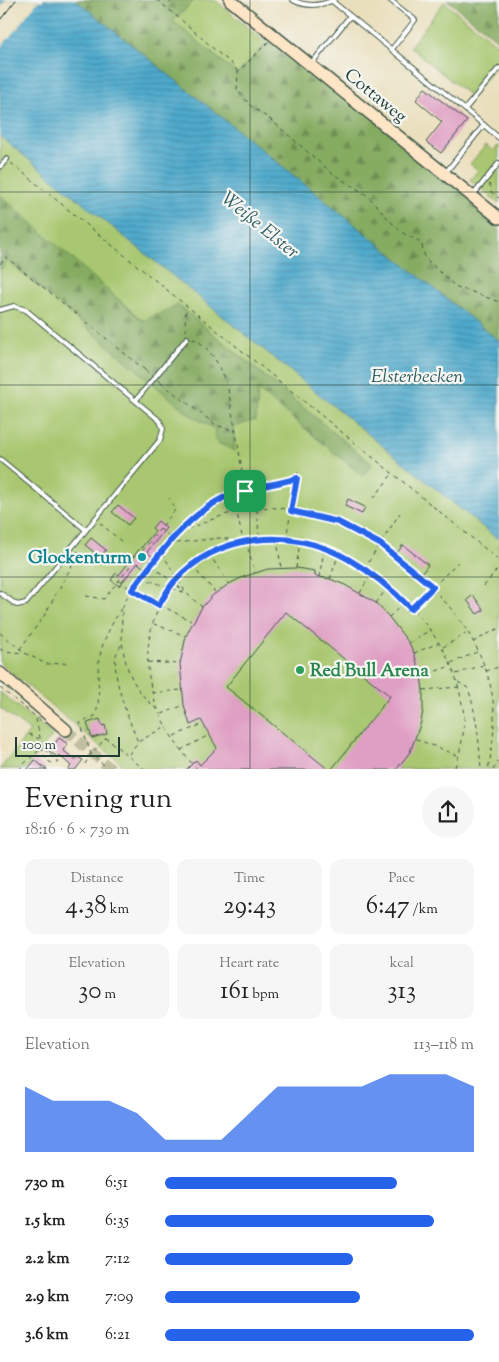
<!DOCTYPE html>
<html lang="en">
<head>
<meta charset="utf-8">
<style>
	body { margin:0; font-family:"Sorts Mill Goudy",serif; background:#f6f6f6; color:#222; height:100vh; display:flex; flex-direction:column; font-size:19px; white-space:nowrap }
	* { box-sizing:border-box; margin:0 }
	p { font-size:16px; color:#767676 }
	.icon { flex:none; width:28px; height:28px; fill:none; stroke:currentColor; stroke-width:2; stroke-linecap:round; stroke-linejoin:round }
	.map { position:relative; height:769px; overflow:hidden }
	.details { display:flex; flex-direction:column; background:#fff; flex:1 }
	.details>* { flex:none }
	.scale { position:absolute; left:15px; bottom:12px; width:105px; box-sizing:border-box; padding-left:5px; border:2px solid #1f3d34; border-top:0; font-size:14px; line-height:18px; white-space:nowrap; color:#1f3d34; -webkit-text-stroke:4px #f6f6f2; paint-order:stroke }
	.pin { position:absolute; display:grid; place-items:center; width:42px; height:42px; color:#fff; margin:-21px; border-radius:10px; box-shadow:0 2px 8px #0006 }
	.round { display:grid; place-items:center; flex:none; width:52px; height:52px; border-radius:26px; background:#f6f6f6 }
	.summary { display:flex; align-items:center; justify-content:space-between; height:85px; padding:0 25px }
	h1 { font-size:28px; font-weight:600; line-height:38px }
	.stats { display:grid; grid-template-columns:repeat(3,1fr); gap:8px; height:85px; padding:5px 25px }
	.stats div { display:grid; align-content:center; border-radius:12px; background:#f6f6f6; text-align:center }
	.stats b { font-size:25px; font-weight:600 }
	.stats small { font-size:14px; font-weight:400 }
	.stats p { font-size:14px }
	.chart { height:140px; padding:10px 25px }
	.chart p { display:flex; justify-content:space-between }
	.chart svg { width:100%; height:90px; margin-top:5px; fill:#2563eb; opacity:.7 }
	ul { padding:0 25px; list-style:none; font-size:16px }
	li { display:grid; grid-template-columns:80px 60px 1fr; align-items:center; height:38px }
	li i { height:12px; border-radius:6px; background:#2563eb }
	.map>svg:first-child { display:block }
	.green { fill:#a8c76f; stroke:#648252 }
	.forest { fill:url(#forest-firs); stroke:#52744b }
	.water { fill:url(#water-rules); stroke:#367380 }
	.pier { fill:#eadfbc }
	.building { fill:#df9ec3 }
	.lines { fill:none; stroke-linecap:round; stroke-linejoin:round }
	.secondary-tunnel { stroke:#c1bfa1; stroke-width:11; stroke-dasharray:11 5.5; stroke-linecap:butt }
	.lane-casing { stroke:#3d5548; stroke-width:6 }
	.secondary-casing { stroke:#3d5548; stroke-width:14 }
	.path { stroke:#3d5548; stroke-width:1; stroke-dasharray:4 4; stroke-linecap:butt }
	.lane { stroke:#fff; stroke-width:4 }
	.secondary { stroke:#fde5c5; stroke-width:11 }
	.tram { stroke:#1f3d34; stroke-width:1 }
	.path-bridge { stroke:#3d5548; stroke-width:1; stroke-dasharray:4 4; stroke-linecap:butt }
	.route-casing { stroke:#fff; stroke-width:10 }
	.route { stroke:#2563eb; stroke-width:6 }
	.grid { fill:none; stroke:#1f3d34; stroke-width:1; stroke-opacity:0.55 }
	.culture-dot { fill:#0f9aa8; stroke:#f6f6f2; stroke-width:2 }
	.leisure-dot { fill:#2e9e5b; stroke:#f6f6f2; stroke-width:2 }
	.labels { text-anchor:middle; stroke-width:4.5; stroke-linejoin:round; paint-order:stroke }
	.street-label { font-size:18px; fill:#1f3d34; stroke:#f6f6f2 }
	.culture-label { font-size:18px; font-weight:bold; fill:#0d838f; stroke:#f6f6f2; text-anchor:end }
	.leisure-label { font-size:18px; font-weight:bold; fill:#27864d; stroke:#f6f6f2; text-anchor:start }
	.water-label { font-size:19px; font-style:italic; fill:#2d5d62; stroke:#f6f6f2 }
</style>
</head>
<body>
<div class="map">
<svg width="499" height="770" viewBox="0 0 499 770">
	<defs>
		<pattern id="forest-firs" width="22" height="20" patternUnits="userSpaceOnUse" patternTransform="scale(1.25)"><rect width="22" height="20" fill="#86ac62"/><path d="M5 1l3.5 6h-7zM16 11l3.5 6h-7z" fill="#6d8d52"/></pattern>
		<pattern id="water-rules" width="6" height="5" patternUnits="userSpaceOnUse" patternTransform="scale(1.25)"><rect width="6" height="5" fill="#4ea9cc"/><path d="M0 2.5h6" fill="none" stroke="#408ba6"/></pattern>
	</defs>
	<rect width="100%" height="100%" fill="#f6f6f2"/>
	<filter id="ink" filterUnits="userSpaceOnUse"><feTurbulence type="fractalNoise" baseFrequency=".02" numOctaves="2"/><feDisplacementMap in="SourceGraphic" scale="10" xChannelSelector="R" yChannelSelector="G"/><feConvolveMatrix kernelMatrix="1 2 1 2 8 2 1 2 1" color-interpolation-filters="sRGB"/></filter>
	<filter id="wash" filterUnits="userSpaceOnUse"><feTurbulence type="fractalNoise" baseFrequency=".0096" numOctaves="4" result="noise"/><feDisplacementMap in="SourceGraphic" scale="20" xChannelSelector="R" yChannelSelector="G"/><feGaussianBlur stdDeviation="1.12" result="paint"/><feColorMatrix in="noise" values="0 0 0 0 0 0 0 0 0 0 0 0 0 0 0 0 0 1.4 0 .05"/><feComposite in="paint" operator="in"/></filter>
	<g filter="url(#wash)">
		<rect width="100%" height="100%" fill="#eadfbc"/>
		<!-- green -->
		<g class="green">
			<path d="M76,0H215L267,44L207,105Z"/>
			<path d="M444,2L499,46V62L471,97L410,47Z"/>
			<path d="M0,136L499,540V769H128L0,663Z"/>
			<path d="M486,145L493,151L499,145V203L470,180L478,170L470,164Z"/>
			<path d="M0,692L53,735L26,769H0L30,731L0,708Z"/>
		</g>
		<!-- forest -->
		<g class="forest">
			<path d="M76,0H195L173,21L237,74L274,36L499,217V341Z"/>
			<path d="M447,0H499V41Z"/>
			<path d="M0,195L143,321L178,305L372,464L363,476L258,390L256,420L233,427L235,451L216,442L215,429L189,414L8,261L0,270Z"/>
		</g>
		<!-- water -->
		<path class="water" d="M0,0H38L41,2L43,0H76L499,341V540L0,136V14L18,29H20L21,27L0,9Z"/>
		<!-- pier -->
		<path class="pier" d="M6,0H41H39L19,25L18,29L17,28L0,48V8Z"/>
		<g id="blocks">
			<!-- building -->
			<g class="building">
				<path d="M425,88L467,121L441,153L426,142L442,122L416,100Z"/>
				<path d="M348,499L365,507L362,514L345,506Z"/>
				<path d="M118,505L134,518L128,525L112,512Z"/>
				<path d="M158,521L166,528L147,552L153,557L144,568L138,563L119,586L111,580L116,573L119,575L141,547H142L155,531L152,528Z"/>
				<path d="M91,538L106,550L100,557L85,545Z"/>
				<path d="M403,545L428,565L422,573L397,553Z"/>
				<path d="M296,568L315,571V576L330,579L345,585L376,603L389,617L409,643L414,653L421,676L423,690V710L421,722L410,752L396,770H331L390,696L286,612L226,687L329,770H186L196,760L200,765L217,748L201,720L190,725L184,705L180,664L186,636L191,626L202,607L213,595L229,584L243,577L268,569Z"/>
				<path d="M473,595L484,610L477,614L467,600Z"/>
				<path d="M100,719L102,726L105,725L107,734L92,738L87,723Z"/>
				<path d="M59,738L68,744L63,750L75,760L78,757L83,760L75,770H68L71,766L59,755L57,757L49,751Z"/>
				<path d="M35,760L47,770H27Z"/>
			</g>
		</g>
	</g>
	<g filter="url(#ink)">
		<use href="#blocks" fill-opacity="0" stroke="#3d5548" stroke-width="1"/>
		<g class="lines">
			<!-- secondary-tunnel -->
			<path class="secondary-tunnel" d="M66,730L112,770"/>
			<!-- lane casing -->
			<g class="lane-casing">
				<g id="lane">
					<path d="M293,0C306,7 320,6 334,0"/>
					<path d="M390,0L415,20L392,49"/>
					<path d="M332,1L484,125L446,172"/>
					<path d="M312,63L350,16"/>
					<path d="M465,109L499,68"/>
					<path d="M484,125L499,138"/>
					<path d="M0,167L7,159"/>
					<path d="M474,194L499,163"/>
					<path d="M0,310L14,306L26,310L160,421L163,429L160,440L26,603L17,605L0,593"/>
					<path d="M136,400L187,338"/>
					<path d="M0,459L86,530"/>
				</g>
			</g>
			<!-- secondary casing -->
			<g class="secondary-casing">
				<g id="secondary">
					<path d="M230,0L499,218"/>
					<path d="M0,673L66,730"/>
				</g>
			</g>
			<!-- path -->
			<g class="path">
				<path d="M157,0C177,16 197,33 216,51C224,58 232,62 238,72"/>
				<path d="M169,1L171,3"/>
				<path d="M0,20L16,0"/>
				<path d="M268,42L238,72L237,90L252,107L271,120L333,174L367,195L393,224L403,233L421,242L425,258L457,288L470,291L499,302"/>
				<path d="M11,163L499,560"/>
				<path d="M489,184L491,187V192L499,198"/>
				<path d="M0,264L6,257L145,370"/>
				<path d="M186,331C186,324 183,315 187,309"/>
				<path d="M192,339C203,340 218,362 222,372C229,385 230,403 233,417C239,447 243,478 247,509"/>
				<path d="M161,383L216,425L235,431"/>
				<path d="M374,498L392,474"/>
				<path d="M257,509L259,537"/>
				<path d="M100,523L122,542"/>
				<path d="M160,529L173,539"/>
				<path d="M180,533C193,519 207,504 225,497C248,488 273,486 297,478L298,472"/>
				<path d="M277,539L281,568"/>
				<path d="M286,539L297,479"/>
				<path d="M246,541L255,573"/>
				<path d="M169,544L219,538L243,541L237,513"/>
				<path d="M162,553L186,593"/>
				<path d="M209,554L229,584"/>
				<path d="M152,566L184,591"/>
				<path d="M192,566L215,592"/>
				<path d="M296,568L300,542"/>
				<path d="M364,569L400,513"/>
				<path d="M180,576C203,555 230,540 261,539C290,537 323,545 348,560C400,589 451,639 461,699C463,708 465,717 464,725C463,740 459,756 454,770"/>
				<path d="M319,577L324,551"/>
				<path d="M142,578L186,593L202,607"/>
				<path d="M330,579L338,556"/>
				<path d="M119,581L132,590L191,621"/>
				<path d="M484,586L499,567"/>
				<path d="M168,591C129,652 150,720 198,770"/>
				<path d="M360,593L371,574"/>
				<path d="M86,596L104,599L175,510L169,498"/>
				<path d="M376,603L387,588"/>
				<path d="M411,609L458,562"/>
				<path d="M389,617L405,602"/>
				<path d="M154,624L186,636"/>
				<path d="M0,633L25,653L46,664L67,663"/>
				<path d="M473,642L499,628"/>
				<path d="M409,643L430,630"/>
				<path d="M121,645C120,648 117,652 116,655C112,681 129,719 138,742"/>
				<path d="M443,647L467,633"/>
				<path d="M0,649L4,651L23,653"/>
				<path d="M20,649L44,616L79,553L76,551"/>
				<path d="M414,653L439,643"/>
				<path d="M148,662L180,664"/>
				<path d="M451,663L477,652"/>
				<path d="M486,671L499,667"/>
				<path d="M456,674L483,665"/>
				<path d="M421,676L451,666"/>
				<path d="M458,682L468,688C477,716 479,740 481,770"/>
				<path d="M0,688L45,724"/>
				<path d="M423,690L459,687"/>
				<path d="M152,693L181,690"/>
				<path d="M157,709C132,690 121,660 122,629C122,622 121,614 123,607C125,595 146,571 155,561C162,552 168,542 177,535C186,529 198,525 208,521C223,515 239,510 255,508C293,504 349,523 380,545C391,551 400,560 410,568C447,599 478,636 490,684C497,713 494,740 488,770"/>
				<path d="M162,714L184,705"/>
				<path d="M36,719L42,747L56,760L58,763"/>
				<path d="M29,734L39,739"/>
				<path d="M174,736L203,724"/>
				<path d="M416,739L459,756"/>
				<path d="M42,747C44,757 46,764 57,763"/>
				<path d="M181,750L209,735"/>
				<path d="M129,754L138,742L166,726"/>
				<path d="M85,764L91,754L106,738L145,770"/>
				<path d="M1,768L3,770"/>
				<path d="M19,770C25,761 34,756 41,748"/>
				<path d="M110,770L91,754L80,722L95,716C102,699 96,679 99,661C102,640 112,624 122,607"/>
				<path d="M493,770L499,761"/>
			</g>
			<!-- lane -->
			<use href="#lane" class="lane"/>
			<!-- secondary -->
			<use href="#secondary" class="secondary"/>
			<!-- tram -->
			<path class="tram" d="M0,20L16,0"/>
			<!-- path-bridge -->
			<g class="path-bridge">
				<path d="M145,370L161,383"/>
				<path d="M168,591L180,576"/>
			</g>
		</g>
	</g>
	<g class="lines" filter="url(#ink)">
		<!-- route casing -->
		<g class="route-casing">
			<path id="route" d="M297,478L291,511L338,522L380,544L433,587L411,609C393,590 371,572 348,559C292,527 218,532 174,582C168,589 164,597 159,605L132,590C157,557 185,517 223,498C243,487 274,486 297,478Z"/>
		</g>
		<!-- route -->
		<use href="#route" class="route"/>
	</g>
	<!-- grid -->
	<path class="grid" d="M250,0V770M0,192H499M0,385H499M0,577H499"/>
	<!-- markers -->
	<circle class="culture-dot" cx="142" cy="557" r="5"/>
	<circle class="leisure-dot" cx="300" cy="670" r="5"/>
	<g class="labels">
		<!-- street labels -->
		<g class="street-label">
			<text transform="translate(376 95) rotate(39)" y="6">Cottaweg</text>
		</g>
		<!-- culture labels -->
		<g class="culture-label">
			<text x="132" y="563">Glockenturm</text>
		</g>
		<!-- leisure labels -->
		<g class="leisure-label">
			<text x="310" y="676">Red Bull Arena</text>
		</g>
		<!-- water labels -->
		<g class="water-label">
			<text transform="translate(261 224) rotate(39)" y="7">Weiße Elster</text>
			<text x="417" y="382">Elsterbecken</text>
		</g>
	</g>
</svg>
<div class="scale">100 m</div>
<div class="pin" style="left:245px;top:491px;background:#1e9e55"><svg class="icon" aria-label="arrive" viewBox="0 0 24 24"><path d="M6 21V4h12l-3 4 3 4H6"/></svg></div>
</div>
<section class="details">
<div class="summary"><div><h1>Evening run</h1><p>18:16 · 6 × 730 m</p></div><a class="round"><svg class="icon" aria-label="share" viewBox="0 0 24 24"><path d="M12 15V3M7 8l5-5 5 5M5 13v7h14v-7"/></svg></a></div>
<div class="stats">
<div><p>Distance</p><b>4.38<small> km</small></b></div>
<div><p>Time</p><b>29:43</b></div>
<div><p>Pace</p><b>6:47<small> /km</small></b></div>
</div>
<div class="stats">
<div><p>Elevation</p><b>30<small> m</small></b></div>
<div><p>Heart rate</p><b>161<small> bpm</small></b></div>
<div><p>kcal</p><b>313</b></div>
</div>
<div class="chart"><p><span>Elevation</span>113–118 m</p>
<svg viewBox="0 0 160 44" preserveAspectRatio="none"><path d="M0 44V12L10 19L20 19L30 19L40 25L50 38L60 38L70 38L80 25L90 12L100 12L110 12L120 12L130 6L140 6L150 6L160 12V44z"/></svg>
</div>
<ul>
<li><b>730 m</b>6:51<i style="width:75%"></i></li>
<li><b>1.5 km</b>6:35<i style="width:87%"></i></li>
<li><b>2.2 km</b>7:12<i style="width:61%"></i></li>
<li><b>2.9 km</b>7:09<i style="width:63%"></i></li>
<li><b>3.6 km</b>6:21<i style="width:100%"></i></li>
</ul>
</section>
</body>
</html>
